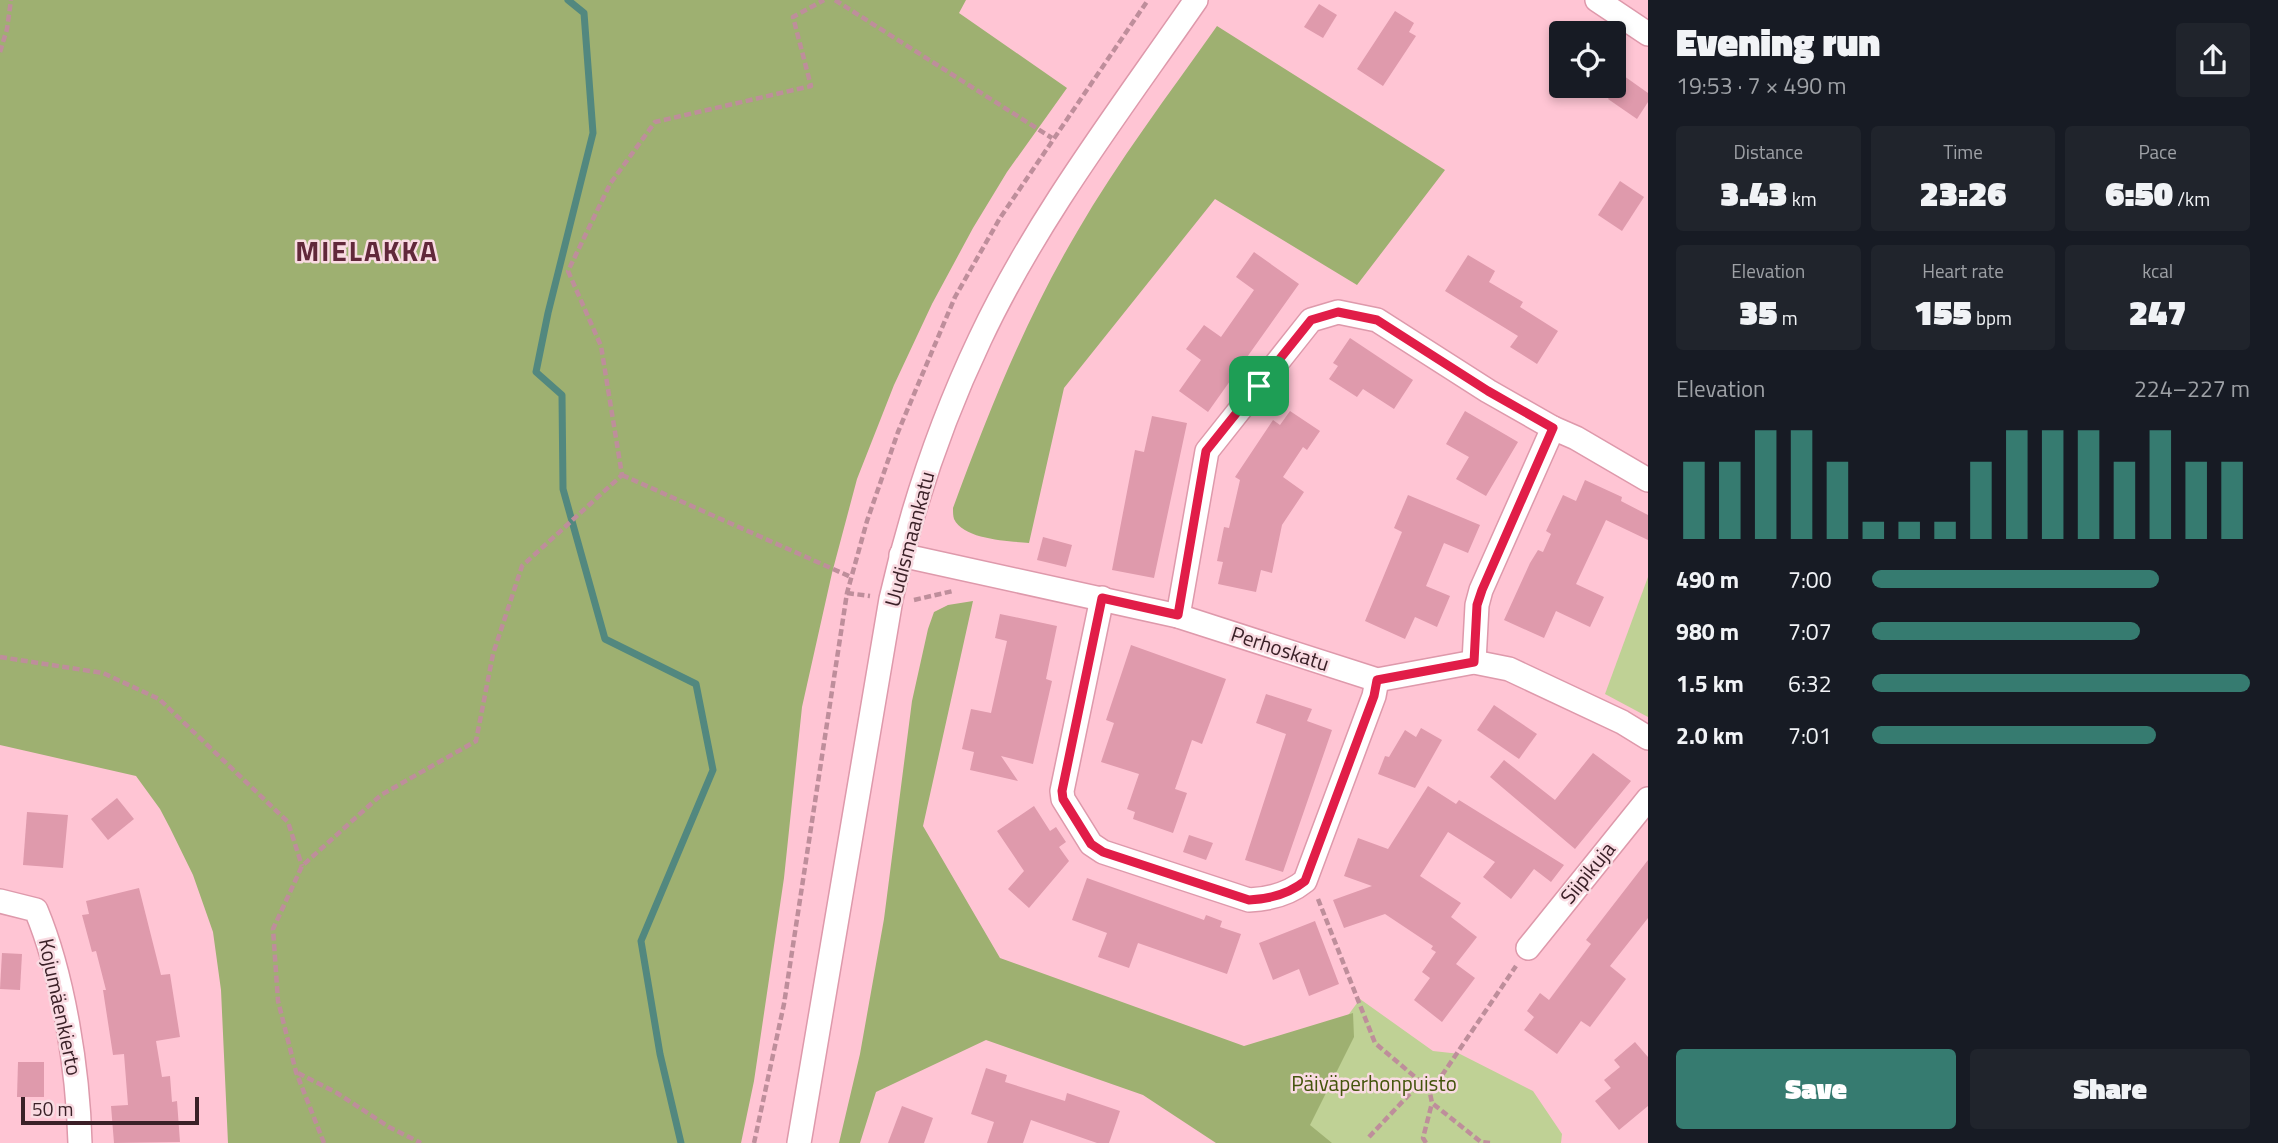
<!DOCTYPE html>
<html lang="en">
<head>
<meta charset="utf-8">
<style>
	body { margin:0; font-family:"Titillium Web",sans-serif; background:#20242c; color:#f1f3f6; height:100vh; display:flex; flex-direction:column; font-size:26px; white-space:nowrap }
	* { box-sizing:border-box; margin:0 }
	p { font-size:23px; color:#9ea1a6 }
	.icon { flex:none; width:38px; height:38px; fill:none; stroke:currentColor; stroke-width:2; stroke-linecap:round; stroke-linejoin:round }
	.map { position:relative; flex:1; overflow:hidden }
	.drawer { display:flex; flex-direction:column; background:#171b24; width:630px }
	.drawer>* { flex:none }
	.fabs { position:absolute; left:1549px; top:21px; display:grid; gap:14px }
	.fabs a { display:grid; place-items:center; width:77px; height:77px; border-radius:7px; background:#171b24; box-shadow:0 4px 10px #0003; font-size:35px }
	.scale { position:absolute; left:21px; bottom:18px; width:178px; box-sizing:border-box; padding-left:7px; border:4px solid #3a2027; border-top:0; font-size:19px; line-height:24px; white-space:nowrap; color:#3a2027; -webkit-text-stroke:5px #f9dbe2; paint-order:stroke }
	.pin { position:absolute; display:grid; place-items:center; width:60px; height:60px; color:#fff; margin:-30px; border-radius:14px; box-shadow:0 4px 10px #0006 }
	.round { display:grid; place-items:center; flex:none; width:74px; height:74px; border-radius:7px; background:#20242c }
	.headline { display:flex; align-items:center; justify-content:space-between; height:119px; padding:0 28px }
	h1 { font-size:38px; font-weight:800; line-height:52px }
	.figures { display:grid; grid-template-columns:repeat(3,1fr); gap:10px; height:119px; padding:7px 28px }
	.figures div { display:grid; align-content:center; border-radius:7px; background:#20242c; text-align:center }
	.figures b { font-size:35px; font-weight:800 }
	.figures small { font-size:19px; font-weight:400 }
	.figures p { font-size:19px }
	.chart { height:196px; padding:14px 28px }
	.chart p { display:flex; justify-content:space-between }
	.chart svg { width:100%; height:126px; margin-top:7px; stroke:#367b70; stroke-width:6 }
	.primary-button { display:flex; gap:14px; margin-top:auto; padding:14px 28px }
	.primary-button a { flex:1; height:80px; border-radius:7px; background:#367b70; color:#fff; font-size:28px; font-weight:800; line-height:80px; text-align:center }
	.primary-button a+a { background:#20242c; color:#f1f3f6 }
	ul { padding:0 28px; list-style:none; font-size:23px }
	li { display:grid; grid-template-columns:112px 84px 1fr; align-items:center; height:52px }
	li i { height:18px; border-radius:9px; background:#367b70 }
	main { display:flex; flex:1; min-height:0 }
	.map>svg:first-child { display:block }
	.green { fill:#bfd195 }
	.forest { fill:#9eb071 }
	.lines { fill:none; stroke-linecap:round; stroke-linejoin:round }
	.stream { stroke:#52887f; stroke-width:7 }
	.building { fill:#df9aac }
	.minor-casing { stroke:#de99ab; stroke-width:26 }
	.path { stroke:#be8e9b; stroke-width:4.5; stroke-dasharray:7 3.5; stroke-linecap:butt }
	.minor { stroke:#fff; stroke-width:23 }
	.route-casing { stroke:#fff; stroke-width:14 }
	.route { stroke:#e11d48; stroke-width:9 }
	.labels { text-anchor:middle; stroke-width:5; stroke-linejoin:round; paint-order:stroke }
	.street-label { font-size:21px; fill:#3a2027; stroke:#f9dbe2 }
	.park-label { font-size:21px; fill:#44540c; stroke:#f9dbe2 }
	.district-label { font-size:28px; font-weight:bold; letter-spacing:2px; fill:#61283a; stroke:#f9dbe2 }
</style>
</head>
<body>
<main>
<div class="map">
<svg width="1648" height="1143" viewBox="0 0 1648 1143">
	<rect width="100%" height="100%" fill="#ffc5d4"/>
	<!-- green -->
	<g class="green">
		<path d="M1648,577V717L1605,694Z"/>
		<path d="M1360,999L1433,1051L1460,1054L1533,1091L1562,1134L1561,1143H1290L1267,1126Z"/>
	</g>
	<!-- forest -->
	<g class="forest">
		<path d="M0,0H966L959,13L1067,88L1007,172L973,228L932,304L894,385L857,479L832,573L802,707L784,878L754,1081L741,1143H228L221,990L213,932L193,875L170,828L160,809L136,776L0,745Z"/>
		<path d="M1217,26L1445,170L1357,285L1215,199L1064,388L1029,543C1009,541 964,540 954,519C953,516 953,512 953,508C988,413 1025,320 1077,232C1118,161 1169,94 1217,26Z"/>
		<path d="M973,601L923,826L1000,958L1244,1046L1353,1013L1354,1037L1310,1125L1332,1143H1216L1143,1095L986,1040L876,1092L860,1143H839L860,1054L884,919L912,701L928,629L934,612L948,605Z"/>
	</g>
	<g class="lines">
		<!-- stream -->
		<path class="stream" d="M568,0L584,13L593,133L548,313L536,372L562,395L563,489L605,639L696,684L713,770L641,941L660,1054L681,1143"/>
	</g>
	<!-- building -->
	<g class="building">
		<path d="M1319,4L1337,15L1323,38L1304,27Z"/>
		<path d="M1395,11L1414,23L1409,32L1416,36L1383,86L1357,69Z"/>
		<path d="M1624,76L1648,93V102L1637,119L1608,99Z"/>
		<path d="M1620,181L1644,197L1622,231L1598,215Z"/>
		<path d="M1254,252L1299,284L1208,412L1179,391L1201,360L1186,349L1204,325L1221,337L1254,290L1236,277Z"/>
		<path d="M1468,255L1495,271L1489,282L1523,302L1520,307L1558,331L1537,364L1510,347L1518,336L1445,291Z"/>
		<path d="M1350,338L1413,380L1394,409L1363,389L1357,397L1329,379L1338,366L1333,363Z"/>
		<path d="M1290,411L1320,431L1307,450L1303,447L1283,477L1304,492L1282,525L1272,573L1261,570L1256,592L1218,584L1223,562L1217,561L1224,527L1229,528L1240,480L1235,477L1273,420L1280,425Z"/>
		<path d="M1465,411L1518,442L1486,496L1456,479L1469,457L1446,444Z"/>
		<path d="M1152,416L1187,423L1154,578L1112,570L1135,450L1144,452Z"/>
		<path d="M1585,480L1622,497L1621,501L1648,515V540L1606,520L1576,584L1604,597L1590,627L1556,611L1544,638L1504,620L1530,563L1538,550L1543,552L1551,534L1546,531L1563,495L1576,501Z"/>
		<path d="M1408,495L1480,525L1468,553L1444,543L1426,586L1450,596L1437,627L1415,617L1405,639L1365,621L1402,532L1394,528Z"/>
		<path d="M1043,537L1072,545L1066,567L1037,560Z"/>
		<path d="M1000,614L1057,626L1046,679L1052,681L1033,764L1001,756L1018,781L970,770L974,752L962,749L971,709L991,713L1007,641L995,638Z"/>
		<path d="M1131,645L1226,679L1202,744L1192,740L1175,789L1187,793L1173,833L1133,819L1135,812L1127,809L1139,774L1101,762L1114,723L1106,720Z"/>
		<path d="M1266,694L1312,709L1307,721L1332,730L1283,872L1245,860L1286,734L1256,723Z"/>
		<path d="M1494,705L1537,734L1519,759L1477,730Z"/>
		<path d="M1421,728L1442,740L1415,788L1378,774L1385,756L1389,757L1405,730L1416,737Z"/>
		<path d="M1593,753L1631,781L1575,849L1490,777L1504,760L1555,800Z"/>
		<path d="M1428,786L1456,804L1459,800L1564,865L1551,882L1534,869L1511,899L1483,877L1495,862L1448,832L1420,876L1461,903L1451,917L1477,937L1456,964L1475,978L1442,1022L1414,1000L1430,978L1422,972L1436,952L1431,949L1433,946L1385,914L1344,928L1333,900L1372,886L1344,876L1358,838L1388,849Z"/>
		<path d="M117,798L134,819L108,840L91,819Z"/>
		<path d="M1034,806L1050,831L1056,827L1066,842L1059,847L1069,861L1029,908L1008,889L1024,871L997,831Z"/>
		<path d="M27,812L68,815L63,868L23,865Z"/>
		<path d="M1189,835L1213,843L1206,860L1183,852Z"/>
		<path d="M1648,860V918L1610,966L1626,979L1590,1027L1581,1021L1557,1054L1524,1030L1534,1017L1527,1011L1540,993L1549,1000L1591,944L1586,940Z"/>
		<path d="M1087,878L1204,920L1206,915L1222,921L1220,927L1241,934L1227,974L1138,943L1129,968L1098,957L1107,933L1072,920Z"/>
		<path d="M139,888L161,975L170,974L180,1037L156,1041L162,1077L170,1076L172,1102L177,1101L180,1142L114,1143L111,1106L128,1105L124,1054L113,1055L103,990H106L96,951L92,952L82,915L89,914L86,901Z"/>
		<path d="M1315,921L1339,984L1309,996L1299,969L1273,980L1259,943Z"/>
		<path d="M2,953L22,954L20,990L0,989Z"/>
		<path d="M1635,1042L1648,1057V1106L1619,1130L1595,1101L1611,1088L1604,1080L1620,1067L1614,1060Z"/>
		<path d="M18,1062H44V1097H17Z"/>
		<path d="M986,1068L1007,1075L1005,1082L1065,1101L1067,1093L1120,1111L1109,1143H1097L1031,1120L1023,1143H987L994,1122L971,1114Z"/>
		<path d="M902,1106L933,1118L924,1143H888Z"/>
	</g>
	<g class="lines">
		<!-- minor casing -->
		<g class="minor-casing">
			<g id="minor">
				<path d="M1597,0L1648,34"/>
				<path d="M1553,428L1576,438L1648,480"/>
				<path d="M901,555L1178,616L1377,680L1474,662L1509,669L1622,722L1648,738"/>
				<path d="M1102,598L1062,791L1063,799L1091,844L1103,852L1249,900C1270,899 1289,894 1305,881L1374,696L1377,680"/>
				<path d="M1178,616L1207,451L1311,320L1338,312L1377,320L1488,391L1553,428L1481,590L1477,605L1474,662"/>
				<path d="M0,901L36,910C64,977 78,1071 80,1143"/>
				<path d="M1528,948L1648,799"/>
				<path d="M799,1143L891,599C911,511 941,421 980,339C1037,218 1120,110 1196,0"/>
			</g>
		</g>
		<!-- path -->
		<g class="path">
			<path d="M835,0L1052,138"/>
			<path d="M0,52L7,29L11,0"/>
			<path d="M622,475L851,577"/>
			<path d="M847,593L870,596"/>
			<path d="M914,600L953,591"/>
			<path d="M0,657L103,673L159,699L288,822L302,866"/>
			<path d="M1318,899L1375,1043L1421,1082L1430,1093L1432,1103L1481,1142L1490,1143"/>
			<path d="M298,1073L337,1093L389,1127L421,1143"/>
			<path d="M1430,1093L1516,966"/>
			<path d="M1369,1137L1421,1082"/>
			<path d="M324,1143L296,1072L278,1001L273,929L302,866L381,795L476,741L493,654L522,566L622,475L601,346L568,271L610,184L655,122L811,86L793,17L824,0"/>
			<path d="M754,1143L784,1004L847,593L867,521L898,432L955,297L1000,218L1148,0"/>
			<path d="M1426,1143L1423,1138L1432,1103"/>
		</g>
		<!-- minor -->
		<use href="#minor" class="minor"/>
	</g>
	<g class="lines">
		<!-- route casing -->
		<g class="route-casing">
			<path id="route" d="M1338,312L1377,320L1488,391L1553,428L1482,590L1477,605L1474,662L1377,680L1374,696L1305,881C1289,894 1269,899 1249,900L1103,852L1091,844L1063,799L1062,791L1102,598L1178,615L1206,451L1311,320Z"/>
		</g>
		<!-- route -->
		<use href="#route" class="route"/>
	</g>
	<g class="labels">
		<!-- street labels -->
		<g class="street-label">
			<text transform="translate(910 539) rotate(-75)" y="7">Uudismaankatu</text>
			<text transform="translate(1280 649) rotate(18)" y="7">Perhoskatu</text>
			<text transform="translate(1588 873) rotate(-51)" y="7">Siipikuja</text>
			<text transform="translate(60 1007) rotate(78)" y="7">Kojumäenkierto</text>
		</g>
		<!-- park labels -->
		<g class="park-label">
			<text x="1374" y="1091">Päiväperhonpuisto</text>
		</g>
		<!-- district labels -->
		<g class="district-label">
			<text x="367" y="261">MIELAKKA</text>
		</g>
	</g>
</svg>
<div class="fabs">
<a><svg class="icon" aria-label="locate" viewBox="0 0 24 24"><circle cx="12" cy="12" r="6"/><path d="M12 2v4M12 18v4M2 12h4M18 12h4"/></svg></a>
</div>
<div class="scale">50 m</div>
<div class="pin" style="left:1259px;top:386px;background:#1e9e55"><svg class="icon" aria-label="arrive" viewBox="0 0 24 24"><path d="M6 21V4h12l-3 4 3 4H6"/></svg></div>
</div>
<section class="drawer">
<div class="headline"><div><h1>Evening run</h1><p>19:53 · 7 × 490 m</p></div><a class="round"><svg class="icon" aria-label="share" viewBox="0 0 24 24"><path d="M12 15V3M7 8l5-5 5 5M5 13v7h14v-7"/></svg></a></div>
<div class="figures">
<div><p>Distance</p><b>3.43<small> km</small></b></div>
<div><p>Time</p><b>23:26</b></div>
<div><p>Pace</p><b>6:50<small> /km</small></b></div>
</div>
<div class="figures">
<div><p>Elevation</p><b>35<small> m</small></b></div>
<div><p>Heart rate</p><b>155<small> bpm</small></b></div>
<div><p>kcal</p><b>247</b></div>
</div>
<div class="chart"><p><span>Elevation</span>224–227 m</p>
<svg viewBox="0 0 160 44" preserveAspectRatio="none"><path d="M5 44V17M15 44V17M25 44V6M35 44V6M45 44V17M55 44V38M65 44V38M75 44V38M85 44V17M95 44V6M105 44V6M115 44V6M125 44V17M135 44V6M145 44V17M155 44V17"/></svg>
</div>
<ul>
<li><b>490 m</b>7:00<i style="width:76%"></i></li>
<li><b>980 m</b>7:07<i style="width:71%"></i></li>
<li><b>1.5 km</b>6:32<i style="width:100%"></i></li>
<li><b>2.0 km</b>7:01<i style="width:75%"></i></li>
</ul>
<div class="primary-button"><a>Save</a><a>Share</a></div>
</section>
</main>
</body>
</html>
